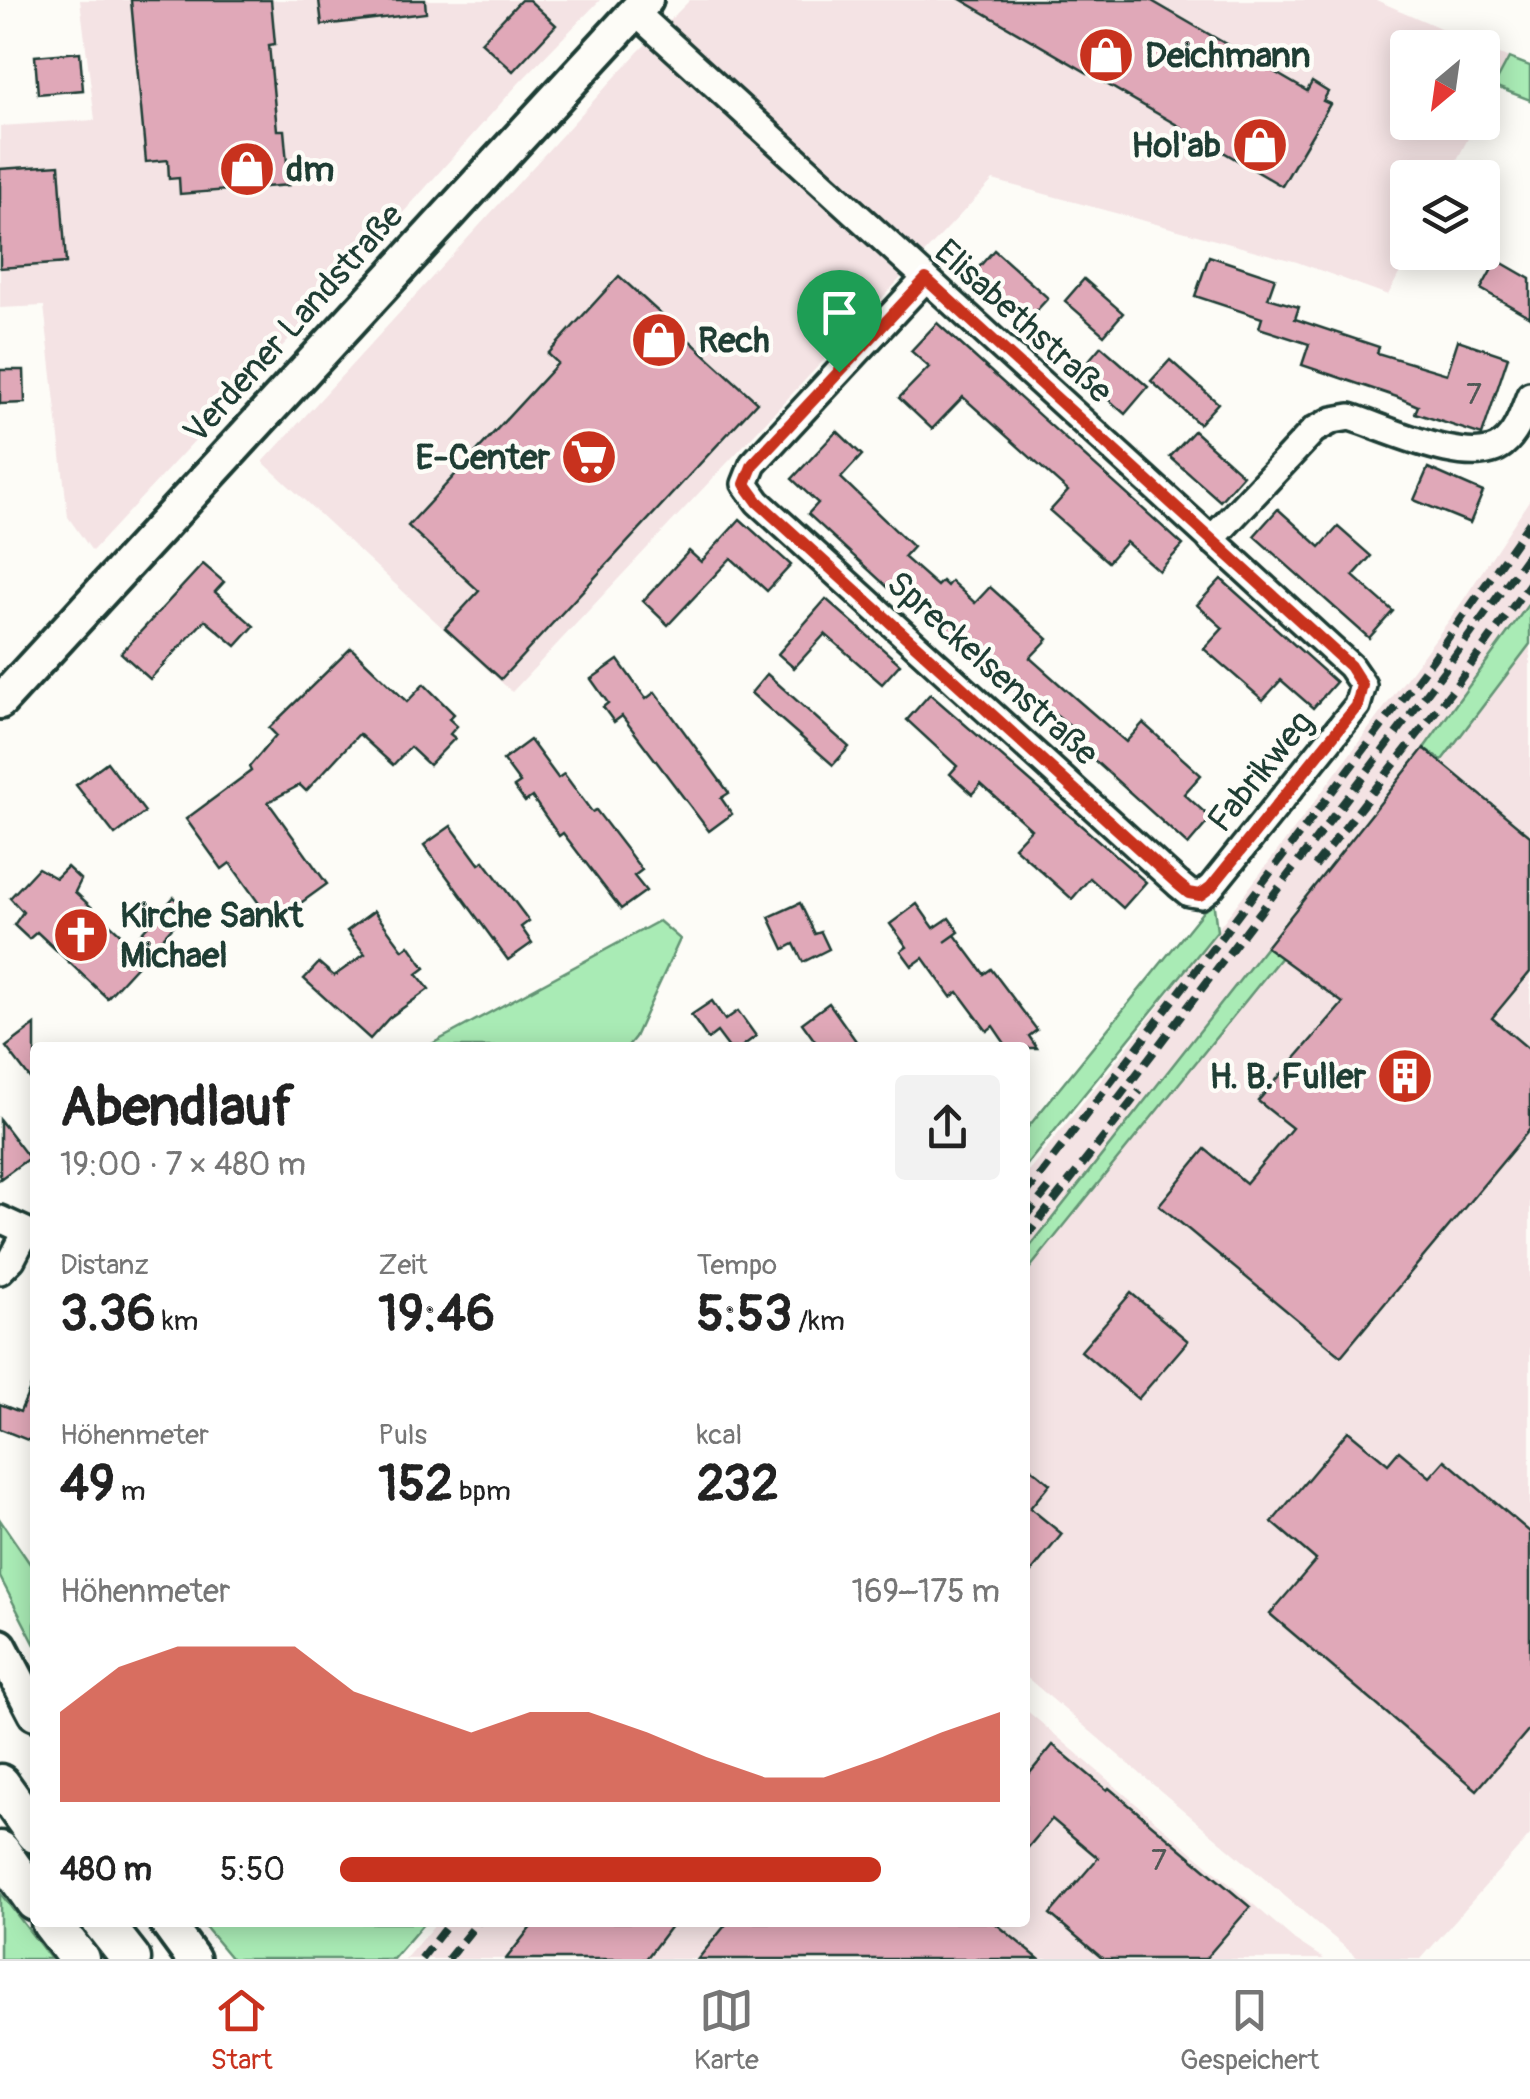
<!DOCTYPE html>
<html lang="de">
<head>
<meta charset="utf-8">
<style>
	body { margin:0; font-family:Pangolin,sans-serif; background:#f2f2f2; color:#222; height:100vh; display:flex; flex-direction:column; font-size:38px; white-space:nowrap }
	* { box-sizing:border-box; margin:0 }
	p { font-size:32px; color:#767676 }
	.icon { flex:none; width:55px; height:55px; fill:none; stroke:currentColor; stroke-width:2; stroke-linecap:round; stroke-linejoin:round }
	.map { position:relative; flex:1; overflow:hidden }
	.panel { position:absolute; left:30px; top:1042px; width:1000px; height:885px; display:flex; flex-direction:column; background:#fff; border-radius:10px; box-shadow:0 5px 25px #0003 }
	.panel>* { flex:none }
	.needle { width:65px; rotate:209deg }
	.tools { position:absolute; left:1390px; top:30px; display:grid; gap:20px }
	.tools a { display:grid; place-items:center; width:110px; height:110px; border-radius:10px; background:#fff; box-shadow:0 5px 25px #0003; font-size:50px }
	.pin { position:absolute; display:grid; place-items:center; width:85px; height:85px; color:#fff; margin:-102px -42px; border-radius:50% 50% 50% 0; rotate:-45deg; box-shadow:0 0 10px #0007 }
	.pin .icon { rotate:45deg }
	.round { display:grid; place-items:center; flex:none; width:105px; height:105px; border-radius:10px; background:#f2f2f2 }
	.head { display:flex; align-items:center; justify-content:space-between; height:170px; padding:0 30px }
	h1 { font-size:55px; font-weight:700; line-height:75px }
	.figures { display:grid; grid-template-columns:repeat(3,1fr); gap:15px; height:170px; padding:10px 30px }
	.figures div { display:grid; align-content:center }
	.figures b { font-size:50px; font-weight:700 }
	.figures small { font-size:28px; font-weight:400 }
	.figures p { font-size:28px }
	.chart { height:280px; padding:20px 30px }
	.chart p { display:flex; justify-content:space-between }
	.chart svg { width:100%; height:180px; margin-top:10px; fill:#c8321e; opacity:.7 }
	ul { padding:0 30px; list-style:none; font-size:32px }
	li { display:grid; grid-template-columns:160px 120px 1fr; align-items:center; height:75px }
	li i { height:25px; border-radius:12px; background:#c8321e }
	.menu { display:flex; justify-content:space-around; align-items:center; height:140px; border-top:2px solid #e0e0e0; background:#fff; font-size:28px; color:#767676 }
	.menu a { display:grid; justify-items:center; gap:5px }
	.menu .current { color:#c8321e }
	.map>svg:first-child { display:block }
	.built { fill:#f4e3e4 }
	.green { fill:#a9ebb5; stroke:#649474; stroke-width:2.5 }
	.building { fill:#e0a8b8; stroke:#1f3d34; stroke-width:2.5 }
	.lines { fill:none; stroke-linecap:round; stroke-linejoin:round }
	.minor-casing { stroke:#1f3d34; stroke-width:32 }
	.major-casing { stroke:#1f3d34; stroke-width:40 }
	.highway-casing { stroke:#1f3d34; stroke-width:45 }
	.minor { stroke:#fdfcf7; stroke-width:25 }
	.major { stroke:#fdfcf7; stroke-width:32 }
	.highway { stroke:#fdfcf7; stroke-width:38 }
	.rail { stroke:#1f3d34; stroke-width:8; stroke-dasharray:15 8; stroke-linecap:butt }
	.route-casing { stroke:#fff; stroke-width:20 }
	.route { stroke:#c8321e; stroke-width:12 }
	.labels { text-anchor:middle; stroke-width:9; stroke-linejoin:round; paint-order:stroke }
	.number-label { font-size:30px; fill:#4f5855 }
	.poi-label { font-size:35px; font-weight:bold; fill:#1f3d34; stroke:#fdfcf7; text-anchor:start }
	.street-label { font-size:35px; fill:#1f3d34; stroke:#fdfcf7 }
</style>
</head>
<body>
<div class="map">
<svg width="1530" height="1959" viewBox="0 0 1530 1959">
	<rect width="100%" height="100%" fill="#fdfcf7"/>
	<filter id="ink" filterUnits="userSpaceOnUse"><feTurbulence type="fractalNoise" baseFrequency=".01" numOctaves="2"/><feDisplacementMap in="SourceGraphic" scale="20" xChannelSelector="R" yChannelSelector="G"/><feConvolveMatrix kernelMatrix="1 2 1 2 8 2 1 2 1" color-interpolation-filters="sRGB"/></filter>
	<g filter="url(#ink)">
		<!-- built -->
		<g class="built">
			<path d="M80,0H600L519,83L317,309L92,551L68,517L44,306L0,308V126L95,120Z"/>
			<path d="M690,0H1376L1509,58L1483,109L1482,48H1408V122L1476,123L1448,177L1408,178L1410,253L1388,295L1297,262L993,180L512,692L263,462L638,52Z"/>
			<path d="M1530,499V602L1425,748L1443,760L1530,644V1835L1421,1959H1359L1025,1676V1275L1280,957L1266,948L1025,1253V1175L1123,1053L1298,824L1456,611Z"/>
			<path d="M1025,1709L1295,1940L1324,1959H405L436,1923L1025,1922Z"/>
		</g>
		<!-- green -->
		<g class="green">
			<path d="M1509,58L1530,66V100L1494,86Z"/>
			<path d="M1530,602V644L1442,760L1424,748Z"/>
			<path d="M1213,899L1217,931L1025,1167V1131Z"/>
			<path d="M659,921L680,939L635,1037L627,1047H426Z"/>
			<path d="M1266,947L1281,957L1025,1274V1253Z"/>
			<path d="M0,1520L35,1571V1645L0,1577Z"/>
			<path d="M0,1893L4,1898L51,1959H0Z"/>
			<path d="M202,1923H424L393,1959H232Z"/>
		</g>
		<!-- building -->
		<g class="building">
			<path d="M131,0H271L275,44L269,45L277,130H284L289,185L180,194L179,178L169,179L168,160L146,162Z"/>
			<path d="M319,0H425L426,13L322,25Z"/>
			<path d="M521,0H529L556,25L513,71L481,42Z"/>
			<path d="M962,0H1150L1307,91L1312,82L1328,92L1323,101L1330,104L1282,186Z"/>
			<path d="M80,52L83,90L38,94L35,56Z"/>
			<path d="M59,165L66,263L0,268V169Z"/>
			<path d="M994,250L1048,298L1026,322L973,274Z"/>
			<path d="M1209,256L1275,278L1268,298L1299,307L1295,319L1379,347L1377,353L1447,374L1458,340L1508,357L1482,435L1415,413L1418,406L1397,397L1302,365L1309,344L1259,328L1262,318L1195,296Z"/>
			<path d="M1497,260L1530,279V317L1481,289Z"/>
			<path d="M619,276L757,402L501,679L445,628L479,591L408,526L558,363L548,354Z"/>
			<path d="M1084,279L1123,313L1104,335L1065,301Z"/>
			<path d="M937,323L1183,545L1159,571L1126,542L1108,562L1050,511L1068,491L963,397L932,429L899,398L929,367L911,351Z"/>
			<path d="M1101,346L1148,387L1125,414L1078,373Z"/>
			<path d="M1170,360L1218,403L1199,424L1151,381Z"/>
			<path d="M0,370H24L25,403L0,404Z"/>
			<path d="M837,431L862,455L841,478L913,547L904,557L937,586L942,581L947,586L951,581L975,603L990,587L1048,639L1030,658L1066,690L1126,742L1143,723L1201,775L1184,794L1211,818L1188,845L1072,740L1078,733L1043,705L1037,711L914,599L908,606L808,514L818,503L792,479Z"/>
			<path d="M1194,431L1243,475L1220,501L1170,457Z"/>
			<path d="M1428,468L1483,492L1470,523L1414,500Z"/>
			<path d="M1278,509L1320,547L1338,527L1371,556L1353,576L1393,611L1369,638L1254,536Z"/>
			<path d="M740,519L791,565L767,591L731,558L668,625L643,601L689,551L701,562Z"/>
			<path d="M203,564L224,582L215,592L254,626L236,646L205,620L150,679L121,653Z"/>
			<path d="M1221,579L1336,682L1313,708L1281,680L1263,700L1204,649L1223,628L1197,605Z"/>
			<path d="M826,599L900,664L882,684L825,634L794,668L778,654Z"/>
			<path d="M351,648L407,702L424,684L454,714L449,719L457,726L450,734L455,738L429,765L410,747L393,765L359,734L306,791L300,785L268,802L327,884L273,923L230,863L222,869L186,819L251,771L249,767L276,735L269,728Z"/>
			<path d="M618,660L646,699L655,692L729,793L721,798L732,814L709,831L622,716L614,722L603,707L608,703L591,679Z"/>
			<path d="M767,674L849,747L833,765L751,693Z"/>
			<path d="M930,694L1146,882L1123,908L1090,878L1072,899L1014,847L1031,829L981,784L972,794L950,774L957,766L907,720Z"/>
			<path d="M530,740L558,778L564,774L592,812L596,810L642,870L634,876L646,891L621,909L563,833L559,836L532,797L525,802L514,787L520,783L503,760Z"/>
			<path d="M1424,748L1530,836V972L1492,1018L1530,1050V1129L1341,1356L1159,1205L1205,1149L1246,1183L1292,1128L1258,1101L1343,1003L1266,947Z"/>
			<path d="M107,762L145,812L115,835L76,785Z"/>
			<path d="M451,826L479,864L484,861L529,921L521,927L532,943L508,960L424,845Z"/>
			<path d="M67,867L81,880L75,892L131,944L174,897L188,910L107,998L37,932L29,939L14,925L23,912L10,898L38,868L56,878Z"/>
			<path d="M800,903L815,934L821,932L829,949L803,962L794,944L784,949L769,917Z"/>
			<path d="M917,904L934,928L949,918L959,932L945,942L955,935L984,974L991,969L1037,1030L1029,1036L1037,1048H1008L993,1026L987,1031L958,992L951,997L923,958L912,966L901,951L907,947L890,924Z"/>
			<path d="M374,911L403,950L409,945L425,968L417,974L429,989L389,1018L370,1039L304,979L319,963L334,976L365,954L347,931Z"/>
			<path d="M712,1001L725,1020L738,1011L756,1036L740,1048H729L717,1032L708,1039L691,1015Z"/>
			<path d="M829,1003L861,1048H820L802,1023Z"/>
			<path d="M35,1025V1085L6,1047Z"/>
			<path d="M0,1120L29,1158L0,1179Z"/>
			<path d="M1131,1293L1188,1341L1138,1399L1081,1351Z"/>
			<path d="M35,1377V1443L0,1429V1404L20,1412Z"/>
			<path d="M1348,1431L1388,1464L1399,1451L1430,1477L1445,1460L1530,1532V1728L1477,1790L1270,1614L1316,1560L1272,1522Z"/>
			<path d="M1025,1463L1050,1484L1030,1508L1062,1534L1025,1580Z"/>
			<path d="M1053,1745L1107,1790L1109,1788L1250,1907L1205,1959H1103L1050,1914L1098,1858L1052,1819L1025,1851V1779Z"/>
			<path d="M535,1922H674L646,1959H506Z"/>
			<path d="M728,1922H994L1039,1959H698Z"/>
		</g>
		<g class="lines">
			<!-- minor casing -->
			<g class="minor-casing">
				<g id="minor">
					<path d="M635,12L1350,666L1363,685L1357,706L1211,887L1201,895L1189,893L1178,884L758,502L745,484L753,464L925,279"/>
					<path d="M1211,540L1314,430L1333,420L1350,417C1386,428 1471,470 1503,444C1518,432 1523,412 1530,395"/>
					<path d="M0,1219L35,1235"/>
					<path d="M0,1271L12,1259L26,1232"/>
				</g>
			</g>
			<!-- major casing -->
			<g class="major-casing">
				<g id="major">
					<path d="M0,702L646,0"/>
					<path d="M0,1646L35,1713"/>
					<path d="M166,1922L193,1959"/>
				</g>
			</g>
			<!-- highway casing -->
			<g class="highway-casing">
				<g id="highway">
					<path d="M0,1784L35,1833"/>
					<path d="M0,1851L35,1901"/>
					<path d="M51,1922L79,1959"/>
					<path d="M102,1922L131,1959"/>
				</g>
			</g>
			<!-- minor -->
			<use href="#minor" class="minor"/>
			<!-- major -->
			<use href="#major" class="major"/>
			<!-- highway -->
			<use href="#highway" class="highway"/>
			<!-- rail -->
			<g class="rail">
				<path d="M1315,866L1457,684L1530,583"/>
				<path d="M1117,1100L1443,672L1530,552"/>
				<path d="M1025,1195L1433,659L1530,522"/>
				<path d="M1025,1218L1050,1187"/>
				<path d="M1025,1238L1140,1091"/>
				<path d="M421,1959L450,1922"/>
				<path d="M448,1959L478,1922"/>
			</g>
		</g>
	</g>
	<g class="lines" filter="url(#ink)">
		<!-- route casing -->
		<g class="route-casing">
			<path id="route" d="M926,279L1350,666L1362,685L1357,706L1211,887L1200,895L1189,893L1178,884L758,502L745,484L753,464Z"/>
		</g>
		<!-- route -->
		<use href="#route" class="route"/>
	</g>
	<!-- icons -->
	<defs>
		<g id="shop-disc" transform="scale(2.875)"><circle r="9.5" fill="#c8321e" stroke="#fdfcf7"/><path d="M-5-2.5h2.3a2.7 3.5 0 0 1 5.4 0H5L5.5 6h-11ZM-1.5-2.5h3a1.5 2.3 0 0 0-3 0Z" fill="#fff"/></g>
		<g id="supermarket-disc" transform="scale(2.875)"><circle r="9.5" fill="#c8321e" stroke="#fdfcf7"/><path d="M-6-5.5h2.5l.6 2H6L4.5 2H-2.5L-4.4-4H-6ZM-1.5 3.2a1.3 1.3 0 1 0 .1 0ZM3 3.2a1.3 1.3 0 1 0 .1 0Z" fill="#fff"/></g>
		<g id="church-disc" transform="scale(2.875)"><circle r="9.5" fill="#c8321e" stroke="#fdfcf7"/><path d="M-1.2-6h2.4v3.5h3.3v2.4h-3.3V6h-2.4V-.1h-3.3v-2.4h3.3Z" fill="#fff"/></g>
		<g id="building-disc" transform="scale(2.875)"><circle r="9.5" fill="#c8321e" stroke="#fdfcf7"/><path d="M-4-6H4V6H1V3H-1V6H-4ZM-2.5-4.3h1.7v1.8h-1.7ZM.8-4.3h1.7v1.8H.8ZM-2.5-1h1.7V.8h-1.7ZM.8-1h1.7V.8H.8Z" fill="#fff"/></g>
	</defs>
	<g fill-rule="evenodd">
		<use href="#shop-disc" x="1106" y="55"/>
		<use href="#shop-disc" x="1260" y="145"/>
		<use href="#shop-disc" x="247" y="169"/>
		<use href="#shop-disc" x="659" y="340"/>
		<use href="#supermarket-disc" x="589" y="457"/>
		<use href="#church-disc" x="81" y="935"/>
		<use href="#building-disc" x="1405" y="1076"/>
	</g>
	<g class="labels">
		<!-- number labels -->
		<g class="number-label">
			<text x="1474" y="404">7</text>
			<text x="1159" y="1870">7</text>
		</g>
		<!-- poi labels -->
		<g class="poi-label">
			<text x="1145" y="67">Deichmann</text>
			<text x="1221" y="157" text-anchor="end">Hol'ab</text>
			<text x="286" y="181">dm</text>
			<text x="698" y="352">Rech</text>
			<text x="550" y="469" text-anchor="end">E-Center</text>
			<text x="120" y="927">Kirche Sankt<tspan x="120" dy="40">Michael</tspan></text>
			<text x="1366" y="1088" text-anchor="end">H. B. Fuller</text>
		</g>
		<!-- street labels -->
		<g class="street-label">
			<text transform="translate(1024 321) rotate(42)" y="12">Elisabethstraße</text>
			<text transform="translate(293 323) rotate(-48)" y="12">Verdener Landstraße</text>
			<text transform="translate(993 668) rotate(42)" y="12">Spreckelsenstraße</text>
			<text transform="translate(1260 771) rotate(-51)" y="12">Fabrikweg</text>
		</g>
	</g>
</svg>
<div class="tools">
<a><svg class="needle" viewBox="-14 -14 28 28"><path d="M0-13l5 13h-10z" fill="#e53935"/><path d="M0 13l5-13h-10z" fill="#767676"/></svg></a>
<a><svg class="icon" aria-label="layers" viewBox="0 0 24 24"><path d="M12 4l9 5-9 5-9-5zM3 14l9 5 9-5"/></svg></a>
</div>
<div class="pin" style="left:839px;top:372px;background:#1e9e55"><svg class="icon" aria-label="arrive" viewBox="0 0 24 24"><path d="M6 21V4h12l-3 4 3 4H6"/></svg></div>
<section class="panel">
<div class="head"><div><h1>Abendlauf</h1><p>19:00 · 7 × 480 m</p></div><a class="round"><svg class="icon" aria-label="share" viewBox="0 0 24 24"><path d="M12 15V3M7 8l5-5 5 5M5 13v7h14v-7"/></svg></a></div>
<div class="figures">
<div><p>Distanz</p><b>3.36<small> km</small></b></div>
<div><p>Zeit</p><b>19:46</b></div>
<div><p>Tempo</p><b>5:53<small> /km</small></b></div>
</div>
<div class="figures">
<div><p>Höhenmeter</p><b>49<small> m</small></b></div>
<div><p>Puls</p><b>152<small> bpm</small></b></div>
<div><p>kcal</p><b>232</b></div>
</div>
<div class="chart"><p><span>Höhenmeter</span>169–175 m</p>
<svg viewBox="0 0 160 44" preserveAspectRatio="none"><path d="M0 44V22L10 11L20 6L30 6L40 6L50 17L60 22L70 27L80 22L90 22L100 27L110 33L120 38L130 38L140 33L150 27L160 22V44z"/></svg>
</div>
<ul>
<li><b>480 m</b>5:50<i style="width:82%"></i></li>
</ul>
</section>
</div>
<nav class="menu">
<a class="current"><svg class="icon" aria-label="home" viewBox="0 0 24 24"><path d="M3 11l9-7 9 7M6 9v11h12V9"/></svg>Start</a>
<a><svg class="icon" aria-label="map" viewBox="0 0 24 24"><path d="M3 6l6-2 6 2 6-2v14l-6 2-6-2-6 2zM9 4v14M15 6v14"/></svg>Karte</a>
<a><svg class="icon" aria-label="saved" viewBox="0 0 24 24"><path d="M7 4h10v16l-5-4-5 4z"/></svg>Gespeichert</a>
</nav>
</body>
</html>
